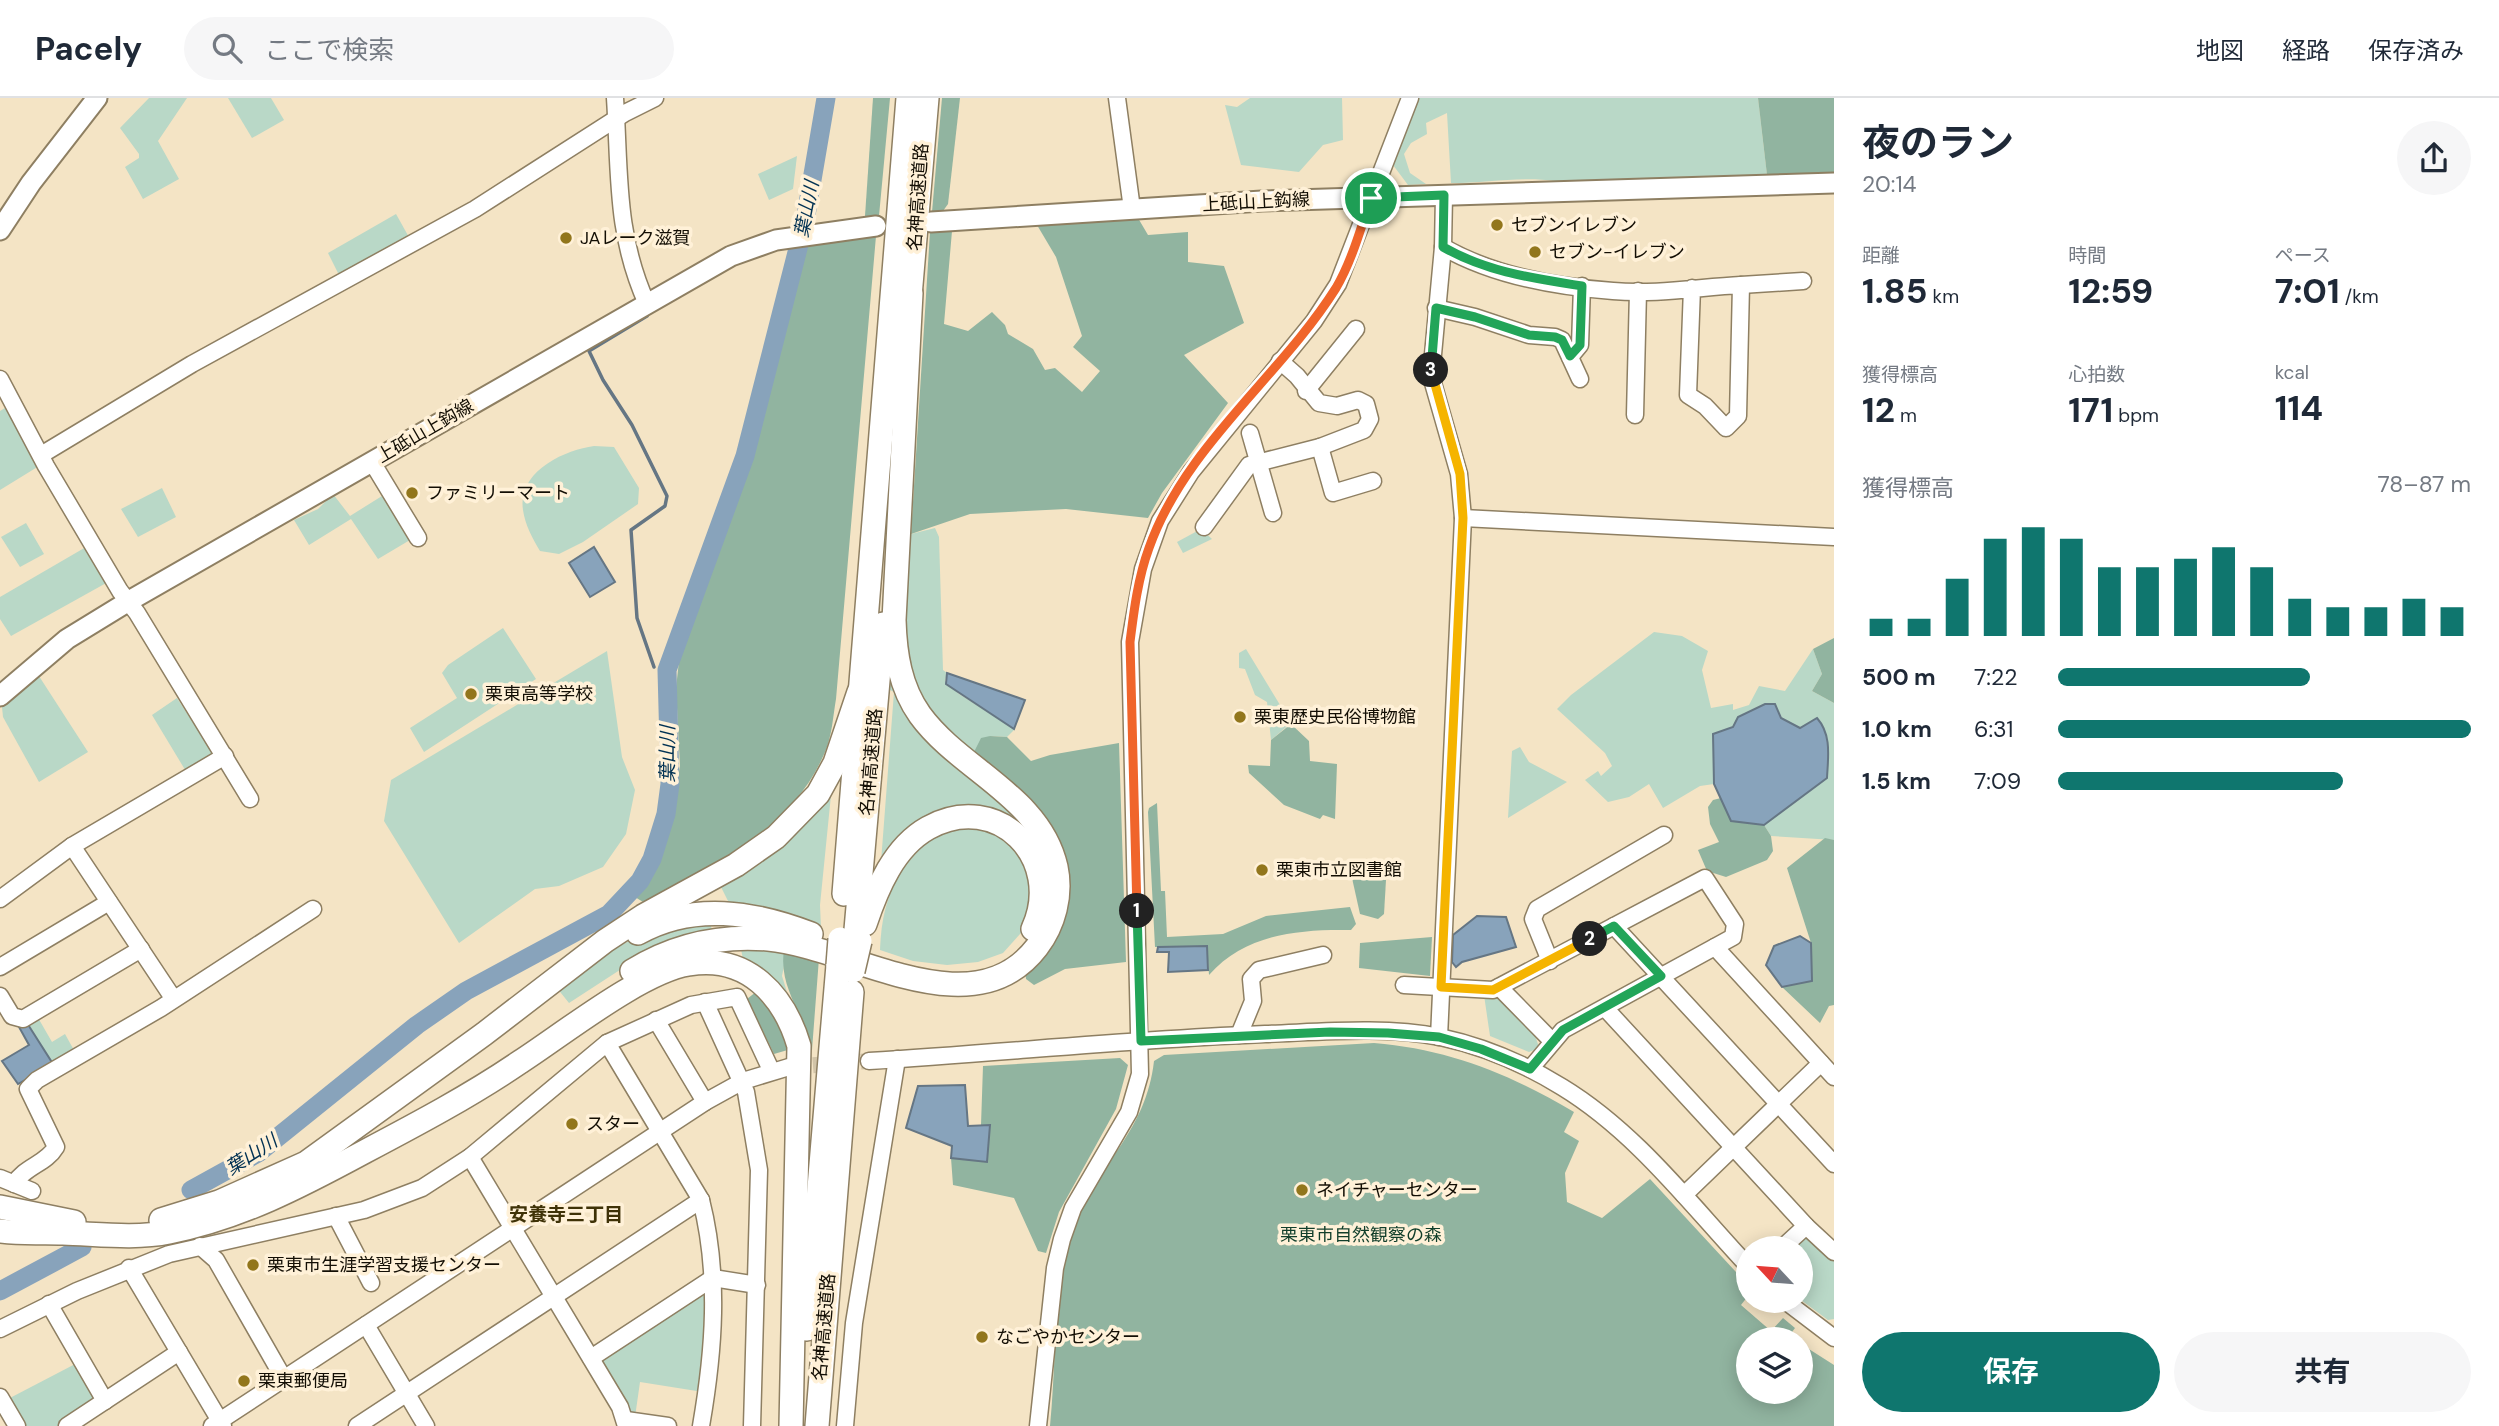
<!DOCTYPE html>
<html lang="ja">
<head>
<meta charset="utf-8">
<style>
	body { margin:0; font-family:"DM Sans","Noto Sans JP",sans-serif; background:#f6f6f7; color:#1f2937; height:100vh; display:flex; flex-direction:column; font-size:26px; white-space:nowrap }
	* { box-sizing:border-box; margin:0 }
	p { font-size:23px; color:#747a83 }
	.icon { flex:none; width:38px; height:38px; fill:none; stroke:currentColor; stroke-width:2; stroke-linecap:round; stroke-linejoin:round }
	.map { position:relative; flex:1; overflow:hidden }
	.panel { display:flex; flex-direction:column; background:#fff; width:665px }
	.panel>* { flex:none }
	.needle { width:46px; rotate:296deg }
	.controls { position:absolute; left:1736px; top:1138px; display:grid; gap:14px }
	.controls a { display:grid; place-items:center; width:77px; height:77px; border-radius:50%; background:#fff; box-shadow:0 4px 18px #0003; font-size:35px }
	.pin { position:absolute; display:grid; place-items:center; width:60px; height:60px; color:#fff; margin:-30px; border:4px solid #fff; border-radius:50%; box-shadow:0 2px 7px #0007 }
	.km { position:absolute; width:35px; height:35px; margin:-18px; border-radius:50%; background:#222; color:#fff; font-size:19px; line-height:35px; text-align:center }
	.round { display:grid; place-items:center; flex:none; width:74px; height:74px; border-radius:37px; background:#f6f6f7 }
	.overview { display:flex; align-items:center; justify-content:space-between; height:119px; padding:0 28px }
	h1 { font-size:38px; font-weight:700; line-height:52px }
	.stats { display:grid; grid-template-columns:repeat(3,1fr); gap:10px; height:119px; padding:7px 28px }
	.stats div { display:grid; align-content:center }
	.stats b { font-size:35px; font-weight:700 }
	.stats small { font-size:19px; font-weight:400 }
	.stats p { font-size:19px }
	.chart { height:196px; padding:14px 28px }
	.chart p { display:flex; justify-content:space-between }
	.chart svg { width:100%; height:126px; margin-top:7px; stroke:#0f766e; stroke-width:6 }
	.action { display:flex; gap:14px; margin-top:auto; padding:14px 28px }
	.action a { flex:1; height:80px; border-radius:42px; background:#0f766e; color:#fff; font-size:28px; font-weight:700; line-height:80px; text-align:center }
	.action a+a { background:#f6f6f7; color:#1f2937 }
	ul { padding:0 28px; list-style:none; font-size:23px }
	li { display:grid; grid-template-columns:112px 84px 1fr; align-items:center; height:52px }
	li i { height:18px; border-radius:9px; background:#0f766e }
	header { display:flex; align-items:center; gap:42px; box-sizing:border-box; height:98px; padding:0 35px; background:#fff; border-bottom:2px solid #e0e1e3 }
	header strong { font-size:33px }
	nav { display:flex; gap:38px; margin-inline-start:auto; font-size:24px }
	.search { width:490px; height:63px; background:#f6f6f7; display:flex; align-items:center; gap:18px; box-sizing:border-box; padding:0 24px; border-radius:38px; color:#747a83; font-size:26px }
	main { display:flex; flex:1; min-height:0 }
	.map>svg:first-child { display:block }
	.green { fill:#b9d8c7 }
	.forest { fill:#91b4a0 }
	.water { fill:#88a3bb; stroke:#657684; stroke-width:2 }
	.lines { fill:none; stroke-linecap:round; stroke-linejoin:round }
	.stream { stroke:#657684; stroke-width:3.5 }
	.river { stroke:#88a3bb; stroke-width:19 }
	.minor-tunnel { stroke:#d2c4a8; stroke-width:16; stroke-dasharray:16 8; stroke-linecap:butt }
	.minor-casing { stroke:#8e7f62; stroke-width:19 }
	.major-casing { stroke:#8e7f62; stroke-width:23 }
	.highway-casing { stroke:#8e7f62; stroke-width:26 }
	.minor { stroke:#fff; stroke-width:16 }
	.major { stroke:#fff; stroke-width:19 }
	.highway { stroke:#fff; stroke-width:23 }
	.highway-bridge-casing { stroke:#8e7f62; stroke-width:26; stroke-linecap:butt }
	.highway-bridge { stroke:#fff; stroke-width:23 }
	.split-1-casing { stroke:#fff; stroke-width:14 }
	.split-2-casing { stroke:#fff; stroke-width:14 }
	.split-3-casing { stroke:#fff; stroke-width:14 }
	.split-4-casing { stroke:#fff; stroke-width:14 }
	.split-1 { stroke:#f0652b; stroke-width:9 }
	.split-2 { stroke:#22a559; stroke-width:9 }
	.split-3 { stroke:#f5b400; stroke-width:9 }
	.split-4 { stroke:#22a559; stroke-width:9 }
	.poi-dot { fill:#92761c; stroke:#fff1d8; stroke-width:2.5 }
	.labels { text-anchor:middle; stroke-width:7; stroke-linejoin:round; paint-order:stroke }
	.street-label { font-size:18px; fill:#130e04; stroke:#fff1d8 }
	.poi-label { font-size:18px; fill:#130e04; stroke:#fff1d8; text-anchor:start }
	.park-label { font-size:18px; fill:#113e2a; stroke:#fff1d8 }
	.water-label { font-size:19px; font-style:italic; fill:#013153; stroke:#fff1d8 }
	.neighbourhood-label { font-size:19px; font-weight:bold; fill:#3f3207; stroke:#fff1d8 }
</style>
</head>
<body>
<header>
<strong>Pacely</strong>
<div class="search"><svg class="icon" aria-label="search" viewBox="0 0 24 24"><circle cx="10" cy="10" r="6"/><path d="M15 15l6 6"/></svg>ここで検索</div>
<nav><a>地図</a><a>経路</a><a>保存済み</a></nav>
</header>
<main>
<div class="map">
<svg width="1834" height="1328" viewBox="0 0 1834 1328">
	<rect width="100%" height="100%" fill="#f4e4c5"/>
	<!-- green -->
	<g class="green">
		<path d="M149,0H187L158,43L179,81L143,101L125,69L139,60V56L120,30Z"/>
		<path d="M228,0H271L284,22L252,40Z"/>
		<path d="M1250,0H1342L1343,42L1323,47L1299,74L1241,67L1225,7L1237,9Z"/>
		<path d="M1419,0H1758L1767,77L1556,83C1520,78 1487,85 1451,85L1447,15L1426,25L1427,36L1411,45L1404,56L1410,75L1426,86L1408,87L1393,67Z"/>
		<path d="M797,58L793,91L769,102L758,76Z"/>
		<path d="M396,116L410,141L340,179L328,155Z"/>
		<path d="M10,307L39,368L0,392V313Z"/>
		<path d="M594,348L614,349L639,390L638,406L583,444L559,456L540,453C533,441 525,427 523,412C517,374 564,352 594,348Z"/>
		<path d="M162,390L176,419L138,439L121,411Z"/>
		<path d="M333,396L350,418L382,398L410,442L378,461L351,421L309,447L294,422L318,411Z"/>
		<path d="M26,425L44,456L20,469L1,439Z"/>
		<path d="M935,430L939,439L943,572L947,575L945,583L959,596L1015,631L1007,639L990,638L974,654C962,645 946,635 936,623C892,572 901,497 911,436Z"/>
		<path d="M1201,431L1212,441L1183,455L1177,444Z"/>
		<path d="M86,449L108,484L11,538L0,521V499Z"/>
		<path d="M503,530L536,581L424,654L410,630L457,600L442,575L448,567Z"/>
		<path d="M1654,534L1682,538L1708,553L1702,572L1711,610L1733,606V612L1749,607L1759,588L1785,593L1813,551L1822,576L1812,593L1834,605V742L1771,738L1764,727L1779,714L1800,630L1781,620L1774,606C1758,607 1741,614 1733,629L1713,637L1714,686L1700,688L1663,710L1649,686L1629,699L1608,704L1585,682L1598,673L1601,678L1612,668L1605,655L1557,611L1571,597Z"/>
		<path d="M1246,551L1291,625L1271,642L1267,604L1255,597L1245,571L1239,570V555Z"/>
		<path d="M607,553L622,659L635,692L626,736L603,769L559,788L535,791L459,845L384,723L391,682Z"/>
		<path d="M890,562L898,586L1039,740L979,711L881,764L894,594L888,591Z"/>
		<path d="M37,575L88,654L39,684L3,619L2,609Z"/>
		<path d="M177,600L213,655V659L187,675L152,617Z"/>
		<path d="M1520,649L1529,664L1567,684L1508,720L1512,653Z"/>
		<path d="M832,687L820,807L821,830L730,807L717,781Z"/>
		<path d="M949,725L997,731L1031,767L1028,827L1003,855L978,864L947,867L913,863L880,852C882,791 903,762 949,725Z"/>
		<path d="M709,821L712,832L629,866L569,905L557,890L597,860L646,834Z"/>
		<path d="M739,842L788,847L782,878L787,894L768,875L743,861Z"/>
		<path d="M1484,897C1511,902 1533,923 1539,950L1529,954L1490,938Z"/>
		<path d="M37,918L52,944L65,936L75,954L53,966L27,925Z"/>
		<path d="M1803,1139L1808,1140L1834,1162V1221L1828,1222L1801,1202V1150H1791Z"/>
		<path d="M701,1193L709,1197L703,1294L640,1284L635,1319L628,1314L600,1267L602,1258Z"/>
		<path d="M79,1264L98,1295L96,1303L59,1328H24L8,1301Z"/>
	</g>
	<!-- forest -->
	<g class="forest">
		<path d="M873,0H890L879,118H865Z"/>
		<path d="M942,0H960L948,106L943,113L932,114Z"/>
		<path d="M1758,0H1834V75L1767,77Z"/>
		<path d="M1138,120L1148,137L1188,134V164L1224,168L1244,225L1184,257L1228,305L1162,395L1148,420L1066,411L970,416L911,436L930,134L952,133L944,226L968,233L992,214L1005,227L1008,236L1033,251L1045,272L1055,270L1082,294L1100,273L1073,249L1082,238L1056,159L1037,127Z"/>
		<path d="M876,138L836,601C833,618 832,638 825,654C792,733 713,766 643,804L635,799L654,765L670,721L680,668L676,590L680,554L751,364L802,149Z"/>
		<path d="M1834,540V605L1812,593L1822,576L1813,551Z"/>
		<path d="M1291,626L1309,643L1310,663L1337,666L1335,721L1323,717L1320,721L1284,707L1249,675L1248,667L1270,668L1271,642Z"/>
		<path d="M990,638L1007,639L1031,663L1050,657L1119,645L1126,864L1065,871L1034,887L1026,881L1025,869L1065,783L974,654L981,640Z"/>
		<path d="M1721,700L1731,723L1764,727L1771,738L1773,753L1767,762L1726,779L1707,773L1698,752L1719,744L1710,726L1708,709L1713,702Z"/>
		<path d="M1157,705L1161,793H1165L1167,839L1223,836L1266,818L1350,809L1356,826L1351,832C1299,831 1245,836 1209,877L1207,848L1155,849L1148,714L1149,710Z"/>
		<path d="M1825,740L1834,742V907L1829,908L1820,925L1782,889L1812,882L1811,845L1787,770Z"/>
		<path d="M1348,762L1387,765L1384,816L1378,821L1360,816Z"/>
		<path d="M1432,839L1430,878L1359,870L1360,845Z"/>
		<path d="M784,852L819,860L812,952H806C806,913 778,892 784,852Z"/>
		<path d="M761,890L791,951L774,956L747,901Z"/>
		<path d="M1374,945C1448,951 1510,976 1574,1014L1564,1034L1579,1043L1565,1075L1567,1104L1602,1120L1650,1081L1748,1187V1198L1741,1207L1771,1233L1783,1220L1795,1230L1789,1238L1793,1241H1748V1293H1801V1246L1834,1267V1328H1050C1057,1260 1052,1186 1078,1121C1101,1062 1146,1033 1154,963L1164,957Z"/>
		<path d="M1120,960L1128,967L1116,1011L1059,1114L1046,1155L1038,1153L1014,1100L953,1087L951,1060L987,1063L989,1027H981L983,968Z"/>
	</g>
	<!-- water -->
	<g class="water">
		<path d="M594,449L615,484L590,499L569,465Z"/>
		<path d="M947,575L1025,602L1014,631L946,586Z"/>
		<path d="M1765,606H1775L1781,620L1800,630L1817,620C1832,637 1828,659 1827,680L1764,727L1731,723L1714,686L1713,636L1733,629L1738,619Z"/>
		<path d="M1477,818L1506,819L1516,849L1462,864L1456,869L1452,864L1453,837Z"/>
		<path d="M1800,838L1811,845L1812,883L1782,889L1766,867L1774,848Z"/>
		<path d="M1207,848L1208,872L1168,874L1169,854H1157L1158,849Z"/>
		<path d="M27,925L53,966L18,986L2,963L29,947L19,929Z"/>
		<path d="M965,987L968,1028L990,1027L987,1064L951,1060L952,1048L906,1030L918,988Z"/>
	</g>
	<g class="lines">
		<!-- stream -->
		<g class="stream">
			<path d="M647,218L589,253L603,282L632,327L667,398L665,408L631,432L637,520L654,569"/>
			<path d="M667,572L669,590"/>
		</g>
		<!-- river -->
		<g class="river">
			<path d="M191,1092L258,1055L417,927L466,893L609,816L640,783L652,761L666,716L670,686L667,572L745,358L805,123L826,0"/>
			<path d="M0,1193L82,1149"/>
		</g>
		<!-- minor-tunnel -->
		<path class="minor-tunnel" d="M789,969L869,963"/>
		<!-- minor casing -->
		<g class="minor-casing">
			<g id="minor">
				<path d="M615,0C620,75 615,135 647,206"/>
				<path d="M1117,0L1132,111"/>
				<path d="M1443,149C1492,177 1557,189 1613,193C1655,197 1700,189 1741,187L1738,318L1726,330L1705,308L1688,297L1692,190"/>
				<path d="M1741,187L1803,183"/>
				<path d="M1436,210L1475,219L1529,237L1555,239L1562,242L1580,281"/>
				<path d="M1570,259L1580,247L1582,188"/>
				<path d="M0,281L46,368L120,493L137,515L250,701"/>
				<path d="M1306,293L1356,231"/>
				<path d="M1635,317L1638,193"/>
				<path d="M1250,335L1273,415"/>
				<path d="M1320,349L1333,395L1373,383"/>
				<path d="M41,357L192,266L475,111L625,15L655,0"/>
				<path d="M372,364L418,440"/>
				<path d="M1463,420L1834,439"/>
				<path d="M1204,429L1249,367L1320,349L1364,332L1370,321L1366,306L1358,302L1337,308L1319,305L1297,278L1280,263"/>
				<path d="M72,748L173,900"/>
				<path d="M0,801L72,748L225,658"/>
				<path d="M1614,828L1834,1066"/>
				<path d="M1715,849L1834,979"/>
				<path d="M1550,863L1533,821L1537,811L1664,737"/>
				<path d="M0,869L109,804"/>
				<path d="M1404,887L1493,892L1705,780L1735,826L1733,839L1563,932L1530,971"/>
				<path d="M1499,889L1552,943"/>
				<path d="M0,898L12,918L23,921L141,851"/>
				<path d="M705,904L746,994L759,1072L752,1328"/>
				<path d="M1605,910L1806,1128L1834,1154"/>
				<path d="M656,922L705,1004"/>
				<path d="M1239,937L1253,903L1251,881L1259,872L1323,857"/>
				<path d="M1439,939L1463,420L1459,376L1431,278L1443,149L1444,97"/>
				<path d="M607,945L701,1102C720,1177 714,1253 701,1328"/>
				<path d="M869,963C1002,955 1133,941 1265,936C1322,934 1384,928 1440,939C1482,948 1525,966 1562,989C1636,1034 1690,1106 1748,1168"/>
				<path d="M470,1059L620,1309L626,1328"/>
				<path d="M0,1080L32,1093"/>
				<path d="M14,1086C25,1068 46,1066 56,1049L28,991L37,982L161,910L313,811"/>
				<path d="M1684,1097L1821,965"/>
				<path d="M336,1118L371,1185"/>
				<path d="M200,1148L216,1162L284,1281"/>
				<path d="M1782,1150L1806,1128"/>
				<path d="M129,1170L223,1328"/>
				<path d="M1784,1202L1834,1240"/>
				<path d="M49,1206L105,1303"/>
				<path d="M366,1227L426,1328"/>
				<path d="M0,1231L77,1193L169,1156L364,1112L422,1090L470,1059L607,945L691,907L737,899L771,972"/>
				<path d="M591,1260L713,1180L757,1187"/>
				<path d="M0,1299L17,1328"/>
				<path d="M626,1322L668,1328"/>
				<path d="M67,1328L179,1254"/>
				<path d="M212,1328L705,1004L743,983L789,969"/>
				<path d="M357,1328L701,1102"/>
				<path d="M845,1328L854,1225L897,961"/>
				<path d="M1038,1328L1055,1170L1062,1141L1073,1110L1129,1014L1140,976L1130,544L1143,471L1160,423L1191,374L1314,223L1338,186L1410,0"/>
			</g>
		</g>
		<!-- major casing -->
		<g class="major-casing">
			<g id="major">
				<path d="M931,124L1262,103L1834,85"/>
				<path d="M0,132L31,85L97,0"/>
				<path d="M0,598L67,541L129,503L731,158L776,142L876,128"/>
			</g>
		</g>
		<!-- highway casing -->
		<g class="highway-casing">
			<g id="highway">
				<path d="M909,210L927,0"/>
				<path d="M844,796L908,0"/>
				<path d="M865,826C877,790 894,749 928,730C998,691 1065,761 1033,831"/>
				<path d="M638,835C693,804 754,814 811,836"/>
				<path d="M855,843L883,526"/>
				<path d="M632,873C674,847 719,837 768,841C849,848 972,934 1037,849C1054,827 1062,797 1056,769C1040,698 960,672 920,617C900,589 895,556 894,522L911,195"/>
				<path d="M0,1109L74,1124"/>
				<path d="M161,1122L219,1104L306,1065L484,936L605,843L643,818L736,767L776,739L818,696L835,665L859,594"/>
				<path d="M0,1133C22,1136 42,1134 63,1135C98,1136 135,1141 169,1134C240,1120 301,1088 364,1054C417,1026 470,998 520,964C562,937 642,873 689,866C747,856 784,897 799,948L791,1328"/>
				<path d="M807,1231L838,867"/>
				<path d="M817,1328L852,894"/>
			</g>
		</g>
		<!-- minor -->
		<use href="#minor" class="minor"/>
		<!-- major -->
		<use href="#major" class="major"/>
		<!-- highway -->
		<use href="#highway" class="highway"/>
		<!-- highway-bridge casing -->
		<g class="highway-bridge-casing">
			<g id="highway-bridge">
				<path d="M838,867L840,841"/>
				<path d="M853,873L860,843"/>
			</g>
		</g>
		<!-- highway-bridge -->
		<use href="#highway-bridge" class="highway-bridge"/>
	</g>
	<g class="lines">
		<!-- split-1 casing -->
		<g class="split-1-casing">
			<path id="split-1" d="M1137,813L1130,544C1134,512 1138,480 1149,450C1185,348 1280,279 1336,190C1352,163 1361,129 1371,100"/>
		</g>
		<!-- split-2 casing -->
		<g class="split-2-casing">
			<path id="split-2" d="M1137,813L1141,943L1330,934L1388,935L1439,939L1481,951L1530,971L1563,932L1661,878L1614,828L1590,841"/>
		</g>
		<!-- split-3 casing -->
		<g class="split-3-casing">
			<path id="split-3" d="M1431,272L1460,376L1463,420L1441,889L1493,892L1590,841"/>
		</g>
		<!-- split-4 casing -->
		<g class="split-4-casing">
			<path id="split-4" d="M1371,100L1444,97L1443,149C1487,174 1532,180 1582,188L1580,247L1570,258L1562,242L1555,239L1529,237L1475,219L1436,210L1431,272"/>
		</g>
		<!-- split-1 -->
		<use href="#split-1" class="split-1"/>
		<!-- split-2 -->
		<use href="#split-2" class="split-2"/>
		<!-- split-3 -->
		<use href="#split-3" class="split-3"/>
		<!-- split-4 -->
		<use href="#split-4" class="split-4"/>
	</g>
	<!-- markers -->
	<g class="poi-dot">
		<circle cx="1497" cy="127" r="7"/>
		<circle cx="566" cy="140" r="7"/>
		<circle cx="1535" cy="154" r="7"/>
		<circle cx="412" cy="395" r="7"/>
		<circle cx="471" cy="596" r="7"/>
		<circle cx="1240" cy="619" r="7"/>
		<circle cx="1262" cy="772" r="7"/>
		<circle cx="572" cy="1026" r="7"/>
		<circle cx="1302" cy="1092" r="7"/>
		<circle cx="253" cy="1167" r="7"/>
		<circle cx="982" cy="1239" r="7"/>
		<circle cx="244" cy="1283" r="7"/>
	</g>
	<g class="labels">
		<!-- street labels -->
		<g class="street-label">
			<text transform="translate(918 99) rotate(-86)" y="6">名神高速道路</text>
			<text transform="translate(1256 104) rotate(-3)" y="6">上砥山上鈎線</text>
			<text transform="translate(425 333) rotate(-30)" y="6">上砥山上鈎線</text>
			<text transform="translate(871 664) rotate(-85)" y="6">名神高速道路</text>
			<text transform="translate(824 1229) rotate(-85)" y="6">名神高速道路</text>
		</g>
		<!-- poi labels -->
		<g class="poi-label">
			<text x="1511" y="133">セブンイレブン</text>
			<text x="580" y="146">JAレーク滋賀</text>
			<text x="1549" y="160">セブン-イレブン</text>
			<text x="426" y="401">ファミリーマート</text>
			<text x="485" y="602">栗東高等学校</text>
			<text x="1254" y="625">栗東歴史民俗博物館</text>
			<text x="1276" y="778">栗東市立図書館</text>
			<text x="586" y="1032">スター</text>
			<text x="1316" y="1098">ネイチャーセンター</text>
			<text x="267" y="1173">栗東市生涯学習支援センター</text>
			<text x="996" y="1245">なごやかセンター</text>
			<text x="258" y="1289">栗東郵便局</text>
		</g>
		<!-- park labels -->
		<g class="park-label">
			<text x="1361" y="1143">栗東市自然観察の森</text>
		</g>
		<!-- water labels -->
		<g class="water-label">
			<text transform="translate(806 111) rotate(-79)" y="7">葉山川</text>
			<text transform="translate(667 656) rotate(-90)" y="7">葉山川</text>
			<text transform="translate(251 1056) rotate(-33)" y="7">葉山川</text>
		</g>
		<!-- neighbourhood labels -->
		<g class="neighbourhood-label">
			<text x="566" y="1123">安養寺三丁目</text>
		</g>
	</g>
</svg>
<div class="controls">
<a><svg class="needle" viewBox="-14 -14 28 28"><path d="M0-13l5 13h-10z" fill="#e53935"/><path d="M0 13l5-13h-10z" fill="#747a83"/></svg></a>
<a><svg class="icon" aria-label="layers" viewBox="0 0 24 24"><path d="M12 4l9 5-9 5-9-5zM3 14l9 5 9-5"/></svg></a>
</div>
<div class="pin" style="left:1371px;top:100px;background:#1e9e55"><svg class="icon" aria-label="arrive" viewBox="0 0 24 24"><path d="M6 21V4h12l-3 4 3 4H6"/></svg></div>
<b class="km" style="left:1137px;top:813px">1</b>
<b class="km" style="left:1590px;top:841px">2</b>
<b class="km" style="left:1431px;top:272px">3</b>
</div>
<section class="panel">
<div class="overview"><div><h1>夜のラン</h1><p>20:14</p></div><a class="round"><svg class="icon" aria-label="share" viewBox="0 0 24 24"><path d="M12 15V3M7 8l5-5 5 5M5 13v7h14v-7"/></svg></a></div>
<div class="stats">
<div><p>距離</p><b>1.85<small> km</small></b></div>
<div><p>時間</p><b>12:59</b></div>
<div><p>ペース</p><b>7:01<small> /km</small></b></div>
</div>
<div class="stats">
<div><p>獲得標高</p><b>12<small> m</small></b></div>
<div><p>心拍数</p><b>171<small> bpm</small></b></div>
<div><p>kcal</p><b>114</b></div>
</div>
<div class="chart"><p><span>獲得標高</span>78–87 m</p>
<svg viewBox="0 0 160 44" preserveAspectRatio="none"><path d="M5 44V38M15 44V38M25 44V24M35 44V10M45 44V6M55 44V10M65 44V20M75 44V20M85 44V17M95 44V13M105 44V20M115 44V31M125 44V34M135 44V34M145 44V31M155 44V34"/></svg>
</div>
<ul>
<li><b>500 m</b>7:22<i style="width:61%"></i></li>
<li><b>1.0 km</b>6:31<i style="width:100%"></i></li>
<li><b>1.5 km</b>7:09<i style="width:69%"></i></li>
</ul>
<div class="action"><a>保存</a><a>共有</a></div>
</section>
</main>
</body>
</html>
